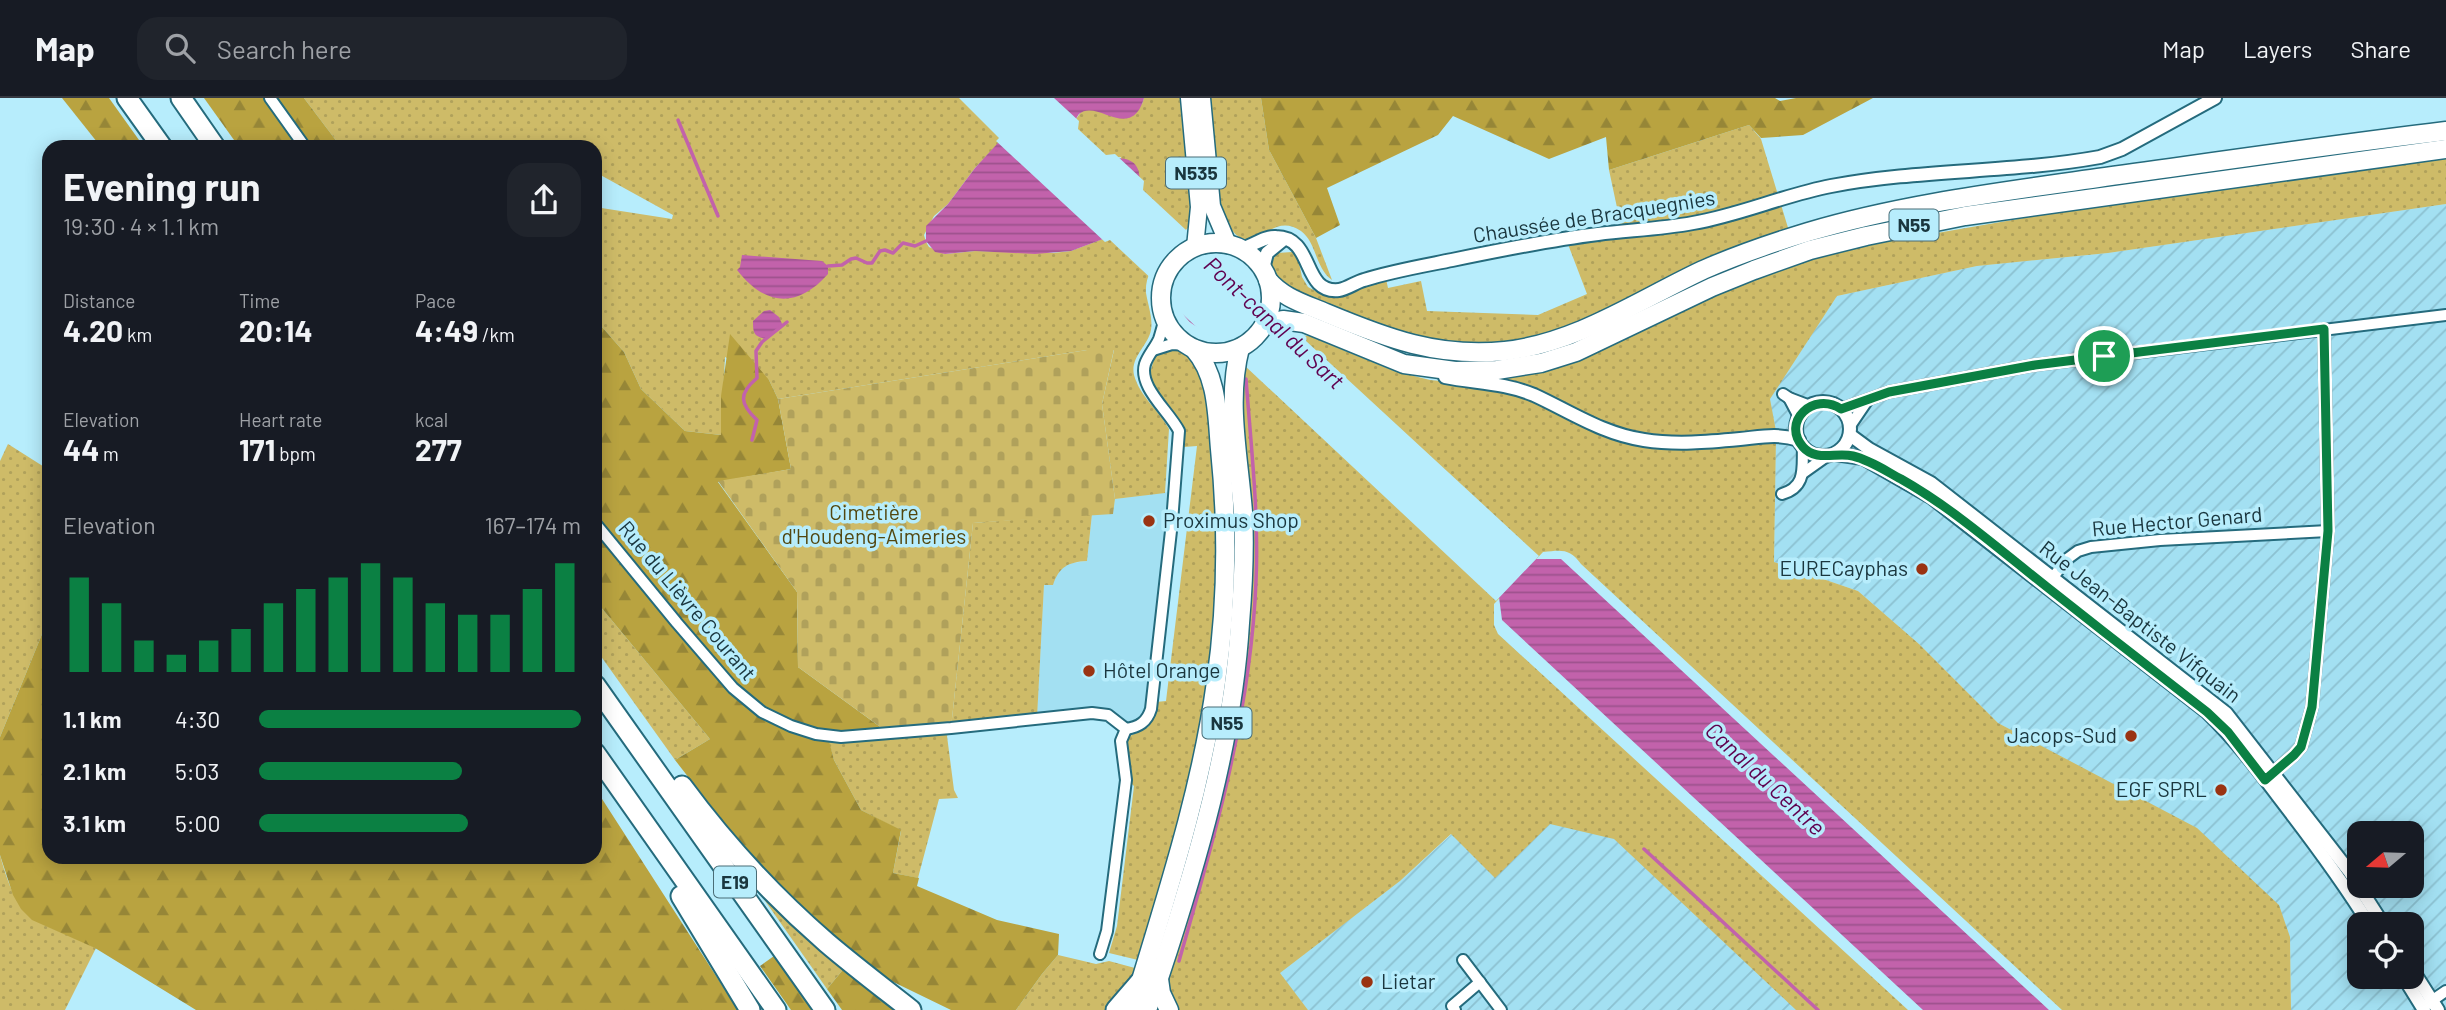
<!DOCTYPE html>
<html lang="en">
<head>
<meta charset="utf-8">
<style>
	body { margin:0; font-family:Barlow,sans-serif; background:#20242c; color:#f1f3f6; height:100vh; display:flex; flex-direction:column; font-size:26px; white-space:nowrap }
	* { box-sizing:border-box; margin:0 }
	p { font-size:23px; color:#9ea1a6 }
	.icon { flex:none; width:38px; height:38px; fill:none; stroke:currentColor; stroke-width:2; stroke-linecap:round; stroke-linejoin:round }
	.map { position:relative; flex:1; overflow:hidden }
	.panel { position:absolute; left:42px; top:42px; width:560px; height:724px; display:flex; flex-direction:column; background:#171b24; border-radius:21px; box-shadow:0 4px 18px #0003 }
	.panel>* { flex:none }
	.needle { width:46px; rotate:251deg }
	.fabs { position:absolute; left:2347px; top:723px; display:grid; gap:14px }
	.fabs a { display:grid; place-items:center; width:77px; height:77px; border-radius:14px; background:#171b24; box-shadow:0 4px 18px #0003; font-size:35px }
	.pin { position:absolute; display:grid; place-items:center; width:60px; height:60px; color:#fff; margin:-30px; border:4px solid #fff; border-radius:50%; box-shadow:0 2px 7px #0007 }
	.round { display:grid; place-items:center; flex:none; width:74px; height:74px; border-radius:21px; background:#20242c }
	.overview { display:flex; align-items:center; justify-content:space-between; height:119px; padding:0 21px }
	h1 { font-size:38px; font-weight:700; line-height:52px }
	.stats { display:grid; grid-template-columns:repeat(3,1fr); gap:10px; height:119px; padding:7px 21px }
	.stats div { display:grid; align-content:center }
	.stats b { font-size:30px; font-weight:700 }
	.stats small { font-size:19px; font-weight:400 }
	.stats p { font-size:19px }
	.chart { height:196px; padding:14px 21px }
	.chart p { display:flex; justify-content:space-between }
	.chart svg { width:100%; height:126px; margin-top:7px; stroke:#0b8043; stroke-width:6 }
	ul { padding:0 21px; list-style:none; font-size:23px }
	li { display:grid; grid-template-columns:112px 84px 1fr; align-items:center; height:52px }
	li i { height:18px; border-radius:9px; background:#0b8043 }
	header { display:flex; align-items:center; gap:42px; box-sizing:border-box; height:98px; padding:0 35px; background:#171b24; border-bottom:2px solid #363941 }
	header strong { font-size:33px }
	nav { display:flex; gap:38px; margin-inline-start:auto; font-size:24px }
	.search { width:490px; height:63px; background:#20242c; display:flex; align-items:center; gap:18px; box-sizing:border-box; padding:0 24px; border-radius:21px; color:#9ea1a6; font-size:26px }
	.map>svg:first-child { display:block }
	.built { fill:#a3e0f2 }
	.industrial { fill:url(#industrial-furrows); fill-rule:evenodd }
	.grass { fill:url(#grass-dots) }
	.forest { fill:url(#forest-firs) }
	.cemetery { fill:url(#cemetery-stones) }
	.water { fill:url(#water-rules) }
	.pier { fill:#b7edfc }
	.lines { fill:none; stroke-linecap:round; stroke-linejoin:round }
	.stream { stroke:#c262ab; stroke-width:3.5 }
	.minor-casing { stroke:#256b7d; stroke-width:14 }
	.tertiary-casing { stroke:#256b7d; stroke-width:16 }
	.primary-casing { stroke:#256b7d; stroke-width:19 }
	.trunk-casing { stroke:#256b7d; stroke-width:21 }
	.motorway-casing { stroke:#256b7d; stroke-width:23 }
	.minor { stroke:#fff; stroke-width:10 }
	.tertiary { stroke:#fff; stroke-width:12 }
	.primary { stroke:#fff; stroke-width:16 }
	.trunk { stroke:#fff; stroke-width:18 }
	.motorway { stroke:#fff; stroke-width:19 }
	.route-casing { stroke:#fff; stroke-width:14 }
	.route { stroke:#0b8043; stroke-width:9 }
	.poi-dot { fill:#9a3312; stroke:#b7edfc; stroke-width:2.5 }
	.labels { text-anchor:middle; stroke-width:7; stroke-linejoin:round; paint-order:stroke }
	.shield { fill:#b7edfc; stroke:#496d77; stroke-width:2 }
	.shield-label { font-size:19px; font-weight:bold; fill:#1a363e }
	.street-label { font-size:21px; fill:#1a363e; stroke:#b7edfc }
	.park-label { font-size:21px; fill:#524710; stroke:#b7edfc }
	.poi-label { font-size:21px; fill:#1a363e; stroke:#b7edfc; text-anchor:start }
	.water-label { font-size:23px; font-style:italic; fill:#5f004f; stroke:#b7edfc }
</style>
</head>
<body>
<header>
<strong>Map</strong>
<div class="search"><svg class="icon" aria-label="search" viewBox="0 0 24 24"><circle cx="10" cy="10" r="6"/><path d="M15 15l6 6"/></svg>Search here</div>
<nav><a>Map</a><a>Layers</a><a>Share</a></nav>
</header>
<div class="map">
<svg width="2446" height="912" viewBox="0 0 2446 912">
	<defs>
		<pattern id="industrial-furrows" width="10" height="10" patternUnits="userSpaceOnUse" patternTransform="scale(1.75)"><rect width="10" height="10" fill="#a3e0f2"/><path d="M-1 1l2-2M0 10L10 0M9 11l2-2" fill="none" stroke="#8cc1d1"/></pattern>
		<pattern id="grass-dots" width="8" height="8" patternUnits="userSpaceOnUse" patternTransform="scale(1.75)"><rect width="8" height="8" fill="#cebb68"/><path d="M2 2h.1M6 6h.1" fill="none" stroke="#b0a15b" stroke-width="1.8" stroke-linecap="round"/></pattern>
		<pattern id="forest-firs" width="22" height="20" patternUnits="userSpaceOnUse" patternTransform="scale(1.75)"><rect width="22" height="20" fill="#b9a340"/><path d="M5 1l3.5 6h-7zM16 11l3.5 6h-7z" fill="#968637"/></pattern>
		<pattern id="cemetery-stones" width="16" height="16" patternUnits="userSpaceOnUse" patternTransform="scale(1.75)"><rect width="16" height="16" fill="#cebb68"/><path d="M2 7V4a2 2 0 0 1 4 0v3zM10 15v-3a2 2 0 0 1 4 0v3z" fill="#b0a15b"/></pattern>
		<pattern id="water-rules" width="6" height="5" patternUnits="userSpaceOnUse" patternTransform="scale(1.75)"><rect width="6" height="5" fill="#c262ab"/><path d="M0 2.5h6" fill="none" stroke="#9d528d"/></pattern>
	</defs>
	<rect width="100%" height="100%" fill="#b7edfc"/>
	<!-- built -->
	<path class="built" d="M1169,394L1146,606L1141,618L1134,624L1127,625L1119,621L1037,616L1044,487L1066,466L1087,463L1092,416H1113L1115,401Z"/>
	<!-- industrial -->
	<g class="industrial">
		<path d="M2446,106V912H2291L2290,839L2082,671L1998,625L1919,546L1858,493L1774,464L1776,333L1769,301L1837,198L1977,168L2108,155ZM2359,735H2412V788H2359ZM2359,826H2412V878H2359Z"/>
		<path d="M1498,536L1902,912H1308L1279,875L1400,783L1452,736Z"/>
	</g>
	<!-- grass -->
	<g class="grass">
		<path d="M304,0H1041L975,70L948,106L934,118L924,137L926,144L929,149L945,156L975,153L1053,155L1071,153L1113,137L1121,59L1089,62L1074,24L1083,11L1090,6L1105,12L1142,6L1144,0H1180L1192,126C1173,145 1144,166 1146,195C1148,207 1153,220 1151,232C1148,248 1130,259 1134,277C1140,299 1159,312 1169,331L1165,395L1115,401L1102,306L1114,252H1087L778,301L769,282L725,259L721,337L685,333L641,291L624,254L595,221V109L672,121L673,117L595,74V49H341Z"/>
		<path d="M1209,0H1261L1269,52L1316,140L1332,182C1315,170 1317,145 1301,133C1279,118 1267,138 1250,141C1212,147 1212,25 1209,0Z"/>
		<path d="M1749,27L1761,41L1789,133L1565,232L1507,246H1446L1389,233L1287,191L1273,175L1270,167L1277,155L1292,154L1298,160L1302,179L1308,189L1325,198L1336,199L1386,181L1388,190L1421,183L1427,213L1538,217L1587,196L1566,141L1622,133L1609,72Z"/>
		<path d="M2446,60V106L2108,155L1977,168L1837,198L1770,301L1776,333L1681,341L1638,337L1483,280L1798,165L1856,149L2071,112Z"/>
		<path d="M1270,235L1309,238L1394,273L1430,282L1483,287L1532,300L1575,325L1630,343L1776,340L1774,464L1858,493L1919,546L1998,625L2197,730L2279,807L2290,839L2291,912H2062L1581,466C1570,450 1561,452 1543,454L1494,506V527L1498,536L1908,912H1796L1614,741L1550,726L1495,780L1451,736L1400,783L1280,875L1308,912H1174L1165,890L1195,788L1237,605L1238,276Z"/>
		<path d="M1174,251L1186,255L1198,267L1206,287L1218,412L1214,543L1200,636L1175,739L1138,862L1109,855L1117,828L1134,688L1129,683L1126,640L1148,629L1156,604L1166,603L1197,348L1184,349V331L1179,321L1152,285L1150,275L1155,258Z"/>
		<path d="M8,346L49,372V519L0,639V363Z"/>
		<path d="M1092,416L1087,463C1068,464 1059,469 1053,487H1044L1037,620L951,630L947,638L954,692L958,700L939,701L918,780L893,775L901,733L861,712L834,662L827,638L951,630L973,425Z"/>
		<path d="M595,502L710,641L675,662L595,550Z"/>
		<path d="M0,757C20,831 35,819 96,850L65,912H0Z"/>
		<path d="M749,780L846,868L827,891Z"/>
		<path d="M1058,857L1096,866L1109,863L1135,870L1125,892L1109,912H1016L1042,876Z"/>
	</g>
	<!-- forest -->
	<g class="forest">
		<path d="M62,0H109L144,49H101Z"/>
		<path d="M204,0H304L341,49H239Z"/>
		<path d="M1261,0H1775L1780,3L1796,0H1873L1803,37L1761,40L1749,27L1609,72L1606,39L1549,61L1453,18L1438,37L1327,90L1340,127L1316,140L1269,52Z"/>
		<path d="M595,221L624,254L641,291L685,333L721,337V298L730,236L769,282L778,301L791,371L718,384L797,494L798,569L890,636L828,639L834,662L861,712L901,732L893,775L919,780L917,788L997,822L1059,836L1058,857L1042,876L1016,912H951L881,878L781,792L741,747L675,662L710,641L595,502Z"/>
		<path d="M49,519V760H595V690L738,912H196L95,850L32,822L21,811L13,797L0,757V639Z"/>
		<path d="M774,858L812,912H791L760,868Z"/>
		<path d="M846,868L901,912H842L827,891Z"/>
	</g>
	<!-- cemetery -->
	<path class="cemetery" d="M1114,251L1102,306L1115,401L1113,416L973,425L951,630L890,636L798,569L797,494L718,383L791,371L778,301L1087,252Z"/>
	<!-- water -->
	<g class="water">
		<path d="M1039,0H1144C1131,45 1097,0 1079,16C1075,22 1074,25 1074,32L1105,61C1131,58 1143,63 1139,93L1250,192L1535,461H1561L2049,912H1923L1502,522L1499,499L1214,234C1193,230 1183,222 1177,201L1111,138L1071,153L1035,156L975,153L945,156L935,154L926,143V128L948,106L975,70Z"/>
		<path d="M742,157L822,163L828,168V176C797,211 765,208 737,172L740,169Z"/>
		<path d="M770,212L779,219L783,228L766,241C754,238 753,236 753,223L764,213Z"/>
	</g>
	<!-- pier -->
	<path class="pier" d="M959,0H1054L1079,23L1078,31L1106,57L1115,56L1144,83L1143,92L1214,158L1226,160L1250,182L1253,194L1539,458L1496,503L1213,238L1204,236L1176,210L1173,201L1110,142L1105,144L996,43L999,40Z"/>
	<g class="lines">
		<!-- stream -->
		<g class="stream">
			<path d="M678,22L718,118"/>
			<path d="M828,168L842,167L851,161L856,160L867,165H872L880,153L885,152L893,155L903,145L915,148L926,143"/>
			<path d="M752,342L757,322C740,306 738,296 757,280L756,253L762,244L787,224"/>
			<path d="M1644,751L1818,912"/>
			<path d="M1179,863C1215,738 1251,613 1256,483C1259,416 1251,348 1246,281"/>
		</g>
		<!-- minor casing -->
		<g class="minor-casing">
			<g id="minor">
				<path d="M270,0L305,49"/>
				<path d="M1153,252L1172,246L1187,247"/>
				<path d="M1783,296L1789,300L1810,308"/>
				<path d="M1789,300L1799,319"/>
				<path d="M1841,311L1889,294L2035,267L2446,217"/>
				<path d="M1850,328L1867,303"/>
				<path d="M1803,375L1827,358"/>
				<path d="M1782,396C1807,389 1802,369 1803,349"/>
				<path d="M595,425L677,525L733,590L762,614L791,628L816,636L841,639L951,630L1092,615L1108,617L1126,631"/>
				<path d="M2047,487L2067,461L2078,453L2091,449L2160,442L2328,433"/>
				<path d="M1126,631C1139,629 1147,624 1151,611L1172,424L1179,333C1169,313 1138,289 1145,266C1148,257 1155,250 1159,241C1161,235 1163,227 1165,220"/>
				<path d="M2267,680L2294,657L2301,649L2312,609L2328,433L2324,231"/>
				<path d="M1100,856L1107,833L1126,682L1121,643L1126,631"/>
				<path d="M1463,862L1501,912"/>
				<path d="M2427,906L2446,893"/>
				<path d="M1455,912L1452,908L1480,884"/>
			</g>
		</g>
		<!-- tertiary casing -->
		<g class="tertiary-casing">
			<g id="tertiary">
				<path d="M1241,151C1252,148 1265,138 1276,139C1315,139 1301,196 1339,192C1347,191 1356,184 1364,182C1392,173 1422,168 1452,162C1500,152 1549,142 1598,136C1630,132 1661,131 1693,125C1740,117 1784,97 1831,88C1920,71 2012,75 2100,59L2122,51L2215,0"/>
				<path d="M1263,171L1267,155L1284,141"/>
				<path d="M1445,279C1476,285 1505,285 1534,297C1571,314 1603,336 1644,342C1676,347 1708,344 1740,341C1761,339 1778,335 1799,342"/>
				<circle cx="1823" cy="331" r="27"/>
				<path d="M1850,337L1869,351L1931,385L2226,615L2349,773L2383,826"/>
				<path d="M1835,356L1863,360L1931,399L2207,614C2236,642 2260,674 2284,706C2314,745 2343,784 2369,826"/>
				<path d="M2412,871L2438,912"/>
				<path d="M2403,878L2424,912"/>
			</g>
		</g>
		<!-- primary casing -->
		<g class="primary-casing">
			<g id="primary">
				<path d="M1189,0L1199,109L1195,149"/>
				<path d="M1202,0L1212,108L1228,146"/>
			</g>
		</g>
		<!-- trunk casing -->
		<g class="trunk-casing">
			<g id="trunk">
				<circle cx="1216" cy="200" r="55"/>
				<path d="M1268,182C1283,200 1305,206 1326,215C1386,240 1438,260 1505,253C1577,245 1639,202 1703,172C1737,157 1772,145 1808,134C1902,106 2001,94 2098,80C2214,64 2330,47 2446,33"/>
				<path d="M1264,227L1283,222L1304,225L1404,266L1455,273L1497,272L1541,265L1576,254L1712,189L1754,172L1810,152L1866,138L1965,118L2446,51"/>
				<path d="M1159,881L1161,895L1169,912"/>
				<path d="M1132,912C1164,805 1201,695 1216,584C1227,507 1228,429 1220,351C1217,317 1218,278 1194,251"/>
				<path d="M1147,912C1151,900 1156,889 1160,877C1197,765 1233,643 1240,525C1243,489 1245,451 1243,414C1239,360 1226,303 1240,250"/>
			</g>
		</g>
		<!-- motorway casing -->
		<g class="motorway-casing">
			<g id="motorway">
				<path d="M127,0L162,49"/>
				<path d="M181,0L215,49"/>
				<path d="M595,587L825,912"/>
				<path d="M595,655L776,912"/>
				<path d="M682,688C724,745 774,799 827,845C854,868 883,890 911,912"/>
				<path d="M681,798L750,912"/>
				<path d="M1116,912L1141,883"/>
			</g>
		</g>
		<!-- minor -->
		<use href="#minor" class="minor"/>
		<!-- tertiary -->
		<use href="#tertiary" class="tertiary"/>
		<!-- primary -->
		<use href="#primary" class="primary"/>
		<!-- trunk -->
		<use href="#trunk" class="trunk"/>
		<!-- motorway -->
		<use href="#motorway" class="motorway"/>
	</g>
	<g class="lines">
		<!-- route casing -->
		<g class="route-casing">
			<path id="route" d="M2324,231L2328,433L2312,609L2301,649L2294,657L2265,682L2228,634L2207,614C2154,573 2100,531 2047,489C2000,452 1954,411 1901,381C1886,373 1870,362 1853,358C1836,354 1816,364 1803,349C1781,324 1813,293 1841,311L1889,294L2035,267Z"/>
		</g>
		<!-- route -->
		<use href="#route" class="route"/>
	</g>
	<!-- markers -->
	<g class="poi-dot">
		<circle cx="1149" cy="423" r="7"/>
		<circle cx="1922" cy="471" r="7"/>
		<circle cx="1089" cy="573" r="7"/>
		<circle cx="2131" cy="638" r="7"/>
		<circle cx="2221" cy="692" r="7"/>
		<circle cx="1367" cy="884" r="7"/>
	</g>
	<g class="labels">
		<!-- shield labels -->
		<g class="shield">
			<rect x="1166" y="59.5" width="60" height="31" rx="5"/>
			<rect x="1889.5" y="111.5" width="49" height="31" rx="5"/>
			<rect x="1202.5" y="609.5" width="49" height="31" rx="5"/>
			<rect x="714" y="768.5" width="42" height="31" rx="5"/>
		</g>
		<g class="shield-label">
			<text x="1196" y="82">N535</text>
			<text x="1914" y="134">N55</text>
			<text x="1227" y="632">N55</text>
			<text x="735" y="791">E19</text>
		</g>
		<!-- street labels -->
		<g class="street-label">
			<text transform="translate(1594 119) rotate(-9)" y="7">Chaussée de Bracquegnies</text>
			<text transform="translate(2177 424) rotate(-5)" y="7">Rue Hector Genard</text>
			<text transform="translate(687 503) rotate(50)" y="7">Rue du Lièvre Courant</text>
			<text transform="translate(2140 524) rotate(38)" y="7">Rue Jean-Baptiste Vifquain</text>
		</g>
		<!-- park labels -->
		<g class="park-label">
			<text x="874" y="422">Cimetière<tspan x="874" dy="24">d'Houdeng-Aimeries</tspan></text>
		</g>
		<!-- poi labels -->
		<g class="poi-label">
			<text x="1163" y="430">Proximus Shop</text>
			<text x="1908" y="478" text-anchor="end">EURECayphas</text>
			<text x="1103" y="580">Hôtel Orange</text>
			<text x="2117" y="645" text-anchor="end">Jacops-Sud</text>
			<text x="2207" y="699" text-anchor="end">EGF SPRL</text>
			<text x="1381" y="891">Lietar</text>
		</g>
		<!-- water labels -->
		<g class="water-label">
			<text transform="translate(1274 225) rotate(43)" y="8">Pont-canal du Sart</text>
			<text transform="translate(1765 681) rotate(43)" y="8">Canal du Centre</text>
		</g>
	</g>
</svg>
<div class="fabs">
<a><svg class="needle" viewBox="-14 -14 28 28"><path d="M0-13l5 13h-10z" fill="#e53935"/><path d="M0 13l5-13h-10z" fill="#9ea1a6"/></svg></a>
<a><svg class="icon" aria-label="locate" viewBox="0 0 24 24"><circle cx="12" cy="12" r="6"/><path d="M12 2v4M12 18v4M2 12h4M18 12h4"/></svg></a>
</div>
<div class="pin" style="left:2104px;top:258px;background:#1e9e55"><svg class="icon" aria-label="arrive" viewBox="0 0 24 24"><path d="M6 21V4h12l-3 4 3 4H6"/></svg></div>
<section class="panel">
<div class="overview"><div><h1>Evening run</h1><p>19:30 · 4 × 1.1 km</p></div><a class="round"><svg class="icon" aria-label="share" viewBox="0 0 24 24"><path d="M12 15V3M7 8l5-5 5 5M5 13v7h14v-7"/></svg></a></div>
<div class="stats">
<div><p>Distance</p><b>4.20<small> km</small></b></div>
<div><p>Time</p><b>20:14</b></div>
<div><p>Pace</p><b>4:49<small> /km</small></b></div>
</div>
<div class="stats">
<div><p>Elevation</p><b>44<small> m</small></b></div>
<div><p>Heart rate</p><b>171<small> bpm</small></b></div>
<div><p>kcal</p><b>277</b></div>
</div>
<div class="chart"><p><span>Elevation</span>167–174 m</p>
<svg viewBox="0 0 160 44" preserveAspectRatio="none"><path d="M5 44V11M15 44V20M25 44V33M35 44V38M45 44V33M55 44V29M65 44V20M75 44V15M85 44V11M95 44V6M105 44V11M115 44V20M125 44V24M135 44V24M145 44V15M155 44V6"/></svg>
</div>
<ul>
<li><b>1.1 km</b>4:30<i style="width:100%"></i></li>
<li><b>2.1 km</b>5:03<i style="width:63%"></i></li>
<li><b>3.1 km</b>5:00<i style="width:65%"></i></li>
</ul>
</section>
</div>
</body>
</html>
